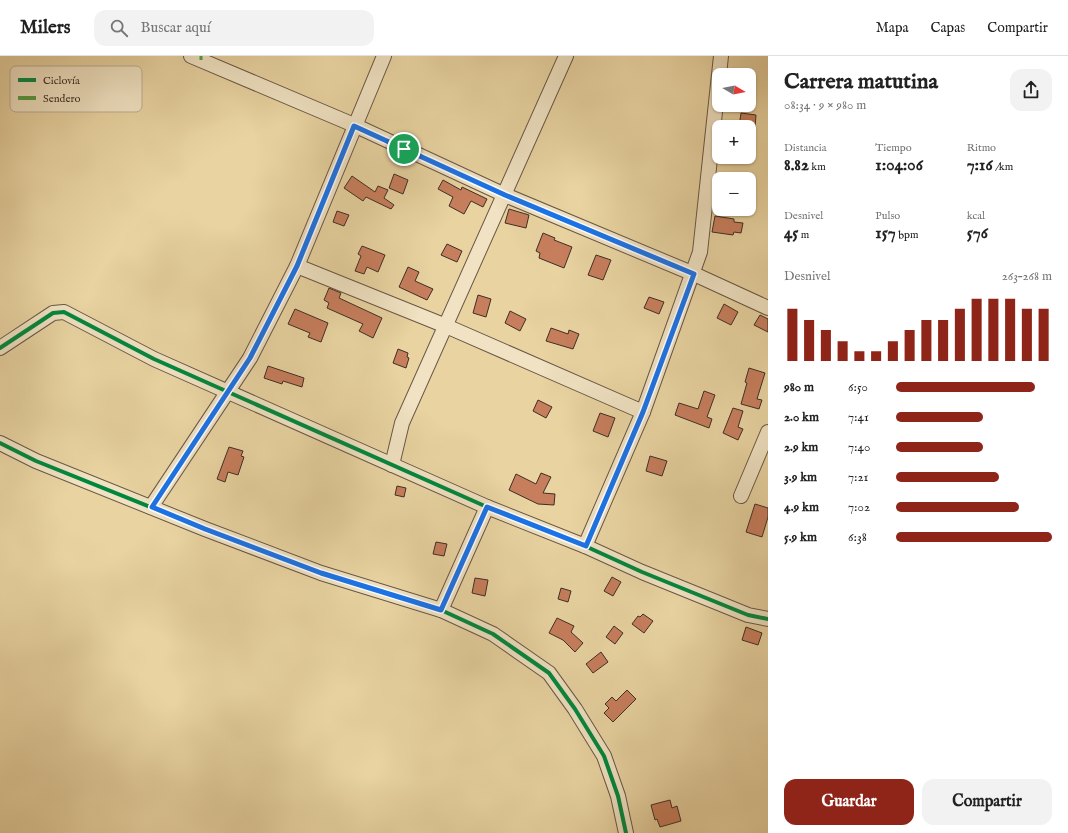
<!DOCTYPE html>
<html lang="es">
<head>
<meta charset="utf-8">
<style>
	body { margin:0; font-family:"IM FELL English",serif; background:#f2f2f2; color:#222; height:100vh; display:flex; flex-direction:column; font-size:15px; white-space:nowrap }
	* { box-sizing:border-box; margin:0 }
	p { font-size:13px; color:#767676 }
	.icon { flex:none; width:22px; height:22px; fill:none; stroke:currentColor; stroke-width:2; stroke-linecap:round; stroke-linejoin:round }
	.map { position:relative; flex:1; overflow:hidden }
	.panel { display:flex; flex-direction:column; background:#fff; width:300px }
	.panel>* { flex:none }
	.needle { width:26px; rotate:100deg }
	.tools { position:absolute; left:712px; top:12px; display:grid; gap:8px }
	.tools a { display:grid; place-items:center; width:44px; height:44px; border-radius:8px; background:#fff; box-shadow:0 1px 3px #0004; font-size:20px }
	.pin { position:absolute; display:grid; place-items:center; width:34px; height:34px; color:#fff; margin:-17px; border:2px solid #fff; border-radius:50%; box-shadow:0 1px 4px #0007 }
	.round { display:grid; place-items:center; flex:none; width:42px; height:42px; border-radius:12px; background:#f2f2f2 }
	.head { display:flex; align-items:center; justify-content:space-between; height:68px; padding:0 16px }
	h1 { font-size:22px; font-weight:700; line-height:30px }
	.stats { display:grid; grid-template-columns:repeat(3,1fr); gap:6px; height:68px; padding:4px 16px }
	.stats div { display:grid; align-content:center }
	.stats b { font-size:17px; font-weight:700 }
	.stats small { font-size:11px; font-weight:400 }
	.stats p { font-size:11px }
	.chart { height:112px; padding:8px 16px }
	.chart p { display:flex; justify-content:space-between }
	.chart svg { width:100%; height:72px; margin-top:4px; stroke:#8f2418; stroke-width:6 }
	.button { display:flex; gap:8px; margin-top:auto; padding:8px 16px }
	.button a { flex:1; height:46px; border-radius:12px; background:#8f2418; color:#fff; font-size:16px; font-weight:700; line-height:46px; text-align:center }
	.button a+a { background:#f2f2f2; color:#222 }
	ul { padding:0 16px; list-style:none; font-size:13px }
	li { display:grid; grid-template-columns:64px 48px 1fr; align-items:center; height:30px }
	li i { height:10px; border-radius:5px; background:#8f2418 }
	header { display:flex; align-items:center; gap:24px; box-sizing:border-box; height:56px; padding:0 20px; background:#fff; border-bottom:1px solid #e0e0e0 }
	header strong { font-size:19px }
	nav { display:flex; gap:22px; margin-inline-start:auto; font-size:14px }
	.search { width:280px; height:36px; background:#f2f2f2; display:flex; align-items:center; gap:10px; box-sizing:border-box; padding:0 14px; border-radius:12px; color:#767676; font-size:15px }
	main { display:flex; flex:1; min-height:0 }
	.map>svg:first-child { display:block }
	.building { fill:#c77e5d; stroke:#3f2e27 }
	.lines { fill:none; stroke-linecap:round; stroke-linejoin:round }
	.minor-casing { stroke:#695746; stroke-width:16 }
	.minor { stroke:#f0e2c2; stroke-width:14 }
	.quiet { stroke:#539d41; stroke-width:3; stroke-dasharray:6 3; stroke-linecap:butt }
	.cycleway-casing { stroke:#f0e2c2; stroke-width:6 }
	.cycleway { stroke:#00873e; stroke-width:4 }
	.route-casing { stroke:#fff; stroke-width:8 }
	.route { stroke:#1a73e8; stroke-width:5 }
	.key { fill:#f0e2c2; stroke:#bbac94; stroke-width:1 }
	.key-label { font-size:11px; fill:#3f2e27 }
</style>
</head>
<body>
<header>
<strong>Milers</strong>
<div class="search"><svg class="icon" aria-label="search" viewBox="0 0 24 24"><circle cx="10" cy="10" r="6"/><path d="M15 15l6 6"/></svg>Buscar aquí</div>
<nav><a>Mapa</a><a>Capas</a><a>Compartir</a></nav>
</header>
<main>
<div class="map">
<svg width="768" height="777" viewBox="0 0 768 777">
	<rect width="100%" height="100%" fill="#e8d3a1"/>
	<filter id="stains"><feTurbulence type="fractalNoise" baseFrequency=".005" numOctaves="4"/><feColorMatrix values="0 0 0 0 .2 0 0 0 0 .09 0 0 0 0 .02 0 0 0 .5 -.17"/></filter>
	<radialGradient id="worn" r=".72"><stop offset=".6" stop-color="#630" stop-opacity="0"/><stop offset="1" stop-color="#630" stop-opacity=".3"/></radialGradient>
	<!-- building -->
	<g class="building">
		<path d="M741,57L756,59L755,71H739Z"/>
		<path d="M394,118L408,124L403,138L389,132Z"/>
		<path d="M352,120L375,136L378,130L388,134L384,142L394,149L391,153L366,141L363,145L344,132Z"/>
		<path d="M443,124L461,134L462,131L487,143L483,151L471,145L464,158L449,150L453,141L438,133Z"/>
		<path d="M509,153L529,159L526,172L505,167Z"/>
		<path d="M337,155L349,159L344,170L333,166Z"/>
		<path d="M715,160L734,163V166L743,167L741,177L734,176L733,179L712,176Z"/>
		<path d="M543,177L555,182L554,184L572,191L564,212L539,202L540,197L536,195Z"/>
		<path d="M447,188L462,195L457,206L441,199Z"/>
		<path d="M362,190L385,199L378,216L367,211L364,218L355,215L361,200L358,198Z"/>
		<path d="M596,199L611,204L603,224L588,219Z"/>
		<path d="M408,211L419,216L415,225L433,233L427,244L399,231Z"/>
		<path d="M329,232L341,237L339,242L382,262L373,282L359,275L363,268L327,252L329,247L324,244Z"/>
		<path d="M478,239L491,243L486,261L473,257Z"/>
		<path d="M649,241L664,246L659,258L644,252Z"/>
		<path d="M724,248L738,256L731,269L717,262Z"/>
		<path d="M295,253L328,267L321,286L308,281L310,277L288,268Z"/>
		<path d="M510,255L526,263L520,275L505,267Z"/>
		<path d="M760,259L768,263V276L754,269Z"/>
		<path d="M551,272L568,278L569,274L579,278L573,293L546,285Z"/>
		<path d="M398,293L408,297L407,301L409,302L406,312L393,307Z"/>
		<path d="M268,310L304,322L302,331L283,325L282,328L264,322Z"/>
		<path d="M749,312L765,317L757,343L762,344L759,353L741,348L747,327L745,326Z"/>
		<path d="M704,335L715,339L707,361L712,363L709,372L675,359L679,347L698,353Z"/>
		<path d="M538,344L552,351L546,362L533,355Z"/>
		<path d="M733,352L743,355L738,371L743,373L738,384L723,377Z"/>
		<path d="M600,357L615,362L608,381L593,375Z"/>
		<path d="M229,391L243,395L241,400L244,401L238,419L228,416L225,426L217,423Z"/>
		<path d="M650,400L667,405L662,420L646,415Z"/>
		<path d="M541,417L551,421L543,437L555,438L554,449L538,448L509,434L516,418L536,428Z"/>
		<path d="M397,430L406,432L404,441L395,439Z"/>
		<path d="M755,448L768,452V461L762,481L746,476Z"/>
		<path d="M436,486L447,488L444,500L433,498Z"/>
		<path d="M612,521L621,526L613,540L604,535Z"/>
		<path d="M475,522L488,524L485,540L472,537Z"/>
		<path d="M561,532L571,535L568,546L558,543Z"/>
		<path d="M643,558L653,565L644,577L632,568L638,560L640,561Z"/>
		<path d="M557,562L574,570L571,576L583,587L575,596L563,584L549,577Z"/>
		<path d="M614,570L623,577L615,588L606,581Z"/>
		<path d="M746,571L762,577L758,589L742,584Z"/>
		<path d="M601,596L608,606L593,617L586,608Z"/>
		<path d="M627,634L636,643L613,666L604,657L609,652L605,648L612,641L616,645Z"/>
		<path d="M670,744L672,752L677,750L681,765L660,771L657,763L655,764L651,749Z"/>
	</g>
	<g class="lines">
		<!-- minor casing -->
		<g class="minor-casing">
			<g id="minor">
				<path d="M191,0L354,69L505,139L694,218L768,252"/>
				<path d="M297,210L446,270L643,356"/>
				<path d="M0,292L53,257L64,256L154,303L487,451L585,490L642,516L748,559L768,563"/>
				<path d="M0,387L36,405L205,473L321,517L441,554L493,578L549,617L575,653L604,700L618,740L626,777"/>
				<path d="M392,409L402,367L566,0"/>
				<path d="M741,440L768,376"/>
				<path d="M151,451L250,302L297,210L384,0"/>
				<path d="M585,490L643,356L700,196L721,0"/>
				<path d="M441,554L487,451"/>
			</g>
		</g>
		<!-- minor -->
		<use href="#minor" class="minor"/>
		<!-- quiet -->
		<path class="quiet" d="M201,4V0"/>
		<!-- cycleway casing -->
		<g class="cycleway-casing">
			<g id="cycleway">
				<path d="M0,292L53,257L64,256L154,303L487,451L585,490L642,516L748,559L768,563"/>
				<path d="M0,387L36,405L205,473L321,517L441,554L493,578L549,617L575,653L604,700L618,740L626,777"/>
			</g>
		</g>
		<!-- cycleway -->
		<use href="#cycleway" class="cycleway"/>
	</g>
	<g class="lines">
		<!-- route casing -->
		<g class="route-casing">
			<path id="route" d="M354,70L505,139L694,218L643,356L586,490L487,451L441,554L321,517L205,473L152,451L250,302L297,210Z"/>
		</g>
		<!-- route -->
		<use href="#route" class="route"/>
	</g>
	<!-- legend -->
	<rect x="10" y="10" width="132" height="46" rx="6" class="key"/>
	<rect x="18" y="22" width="18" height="4" fill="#00873e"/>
	<rect x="18" y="40" width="18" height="4" fill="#539d41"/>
	<g class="key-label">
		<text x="43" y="28">Ciclovía</text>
		<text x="43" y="46">Sendero</text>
	</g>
	<rect width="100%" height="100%" filter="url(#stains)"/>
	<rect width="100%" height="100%" fill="url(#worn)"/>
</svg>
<div class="tools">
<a><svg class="needle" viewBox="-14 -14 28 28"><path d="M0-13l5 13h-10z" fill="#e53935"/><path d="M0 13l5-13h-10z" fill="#767676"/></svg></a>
<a>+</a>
<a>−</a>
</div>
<div class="pin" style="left:404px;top:93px;background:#1e9e55"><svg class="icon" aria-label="arrive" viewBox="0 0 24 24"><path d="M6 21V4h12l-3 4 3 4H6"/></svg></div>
</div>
<section class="panel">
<div class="head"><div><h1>Carrera matutina</h1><p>08:34 · 9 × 980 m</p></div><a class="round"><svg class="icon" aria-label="share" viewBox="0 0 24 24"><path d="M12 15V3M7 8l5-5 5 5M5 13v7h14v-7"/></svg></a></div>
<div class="stats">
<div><p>Distancia</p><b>8.82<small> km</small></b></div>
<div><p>Tiempo</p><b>1:04:06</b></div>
<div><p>Ritmo</p><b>7:16<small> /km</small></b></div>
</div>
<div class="stats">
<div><p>Desnivel</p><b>45<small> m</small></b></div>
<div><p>Pulso</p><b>157<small> bpm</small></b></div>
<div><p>kcal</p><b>576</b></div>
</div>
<div class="chart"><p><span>Desnivel</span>263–268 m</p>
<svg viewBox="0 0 160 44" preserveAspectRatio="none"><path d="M5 44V12M15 44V19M25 44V25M35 44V32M45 44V38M55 44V38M65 44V32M75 44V25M85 44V19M95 44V19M105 44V12M115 44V6M125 44V6M135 44V6M145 44V12M155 44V12"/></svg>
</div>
<ul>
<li><b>980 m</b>6:50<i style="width:89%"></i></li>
<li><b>2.0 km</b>7:41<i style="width:56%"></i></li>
<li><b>2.9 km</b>7:40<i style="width:56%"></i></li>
<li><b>3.9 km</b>7:21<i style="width:66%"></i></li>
<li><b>4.9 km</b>7:02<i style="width:79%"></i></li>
<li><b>5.9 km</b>6:38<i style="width:100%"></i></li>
</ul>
<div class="button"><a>Guardar</a><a>Compartir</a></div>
</section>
</main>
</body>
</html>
